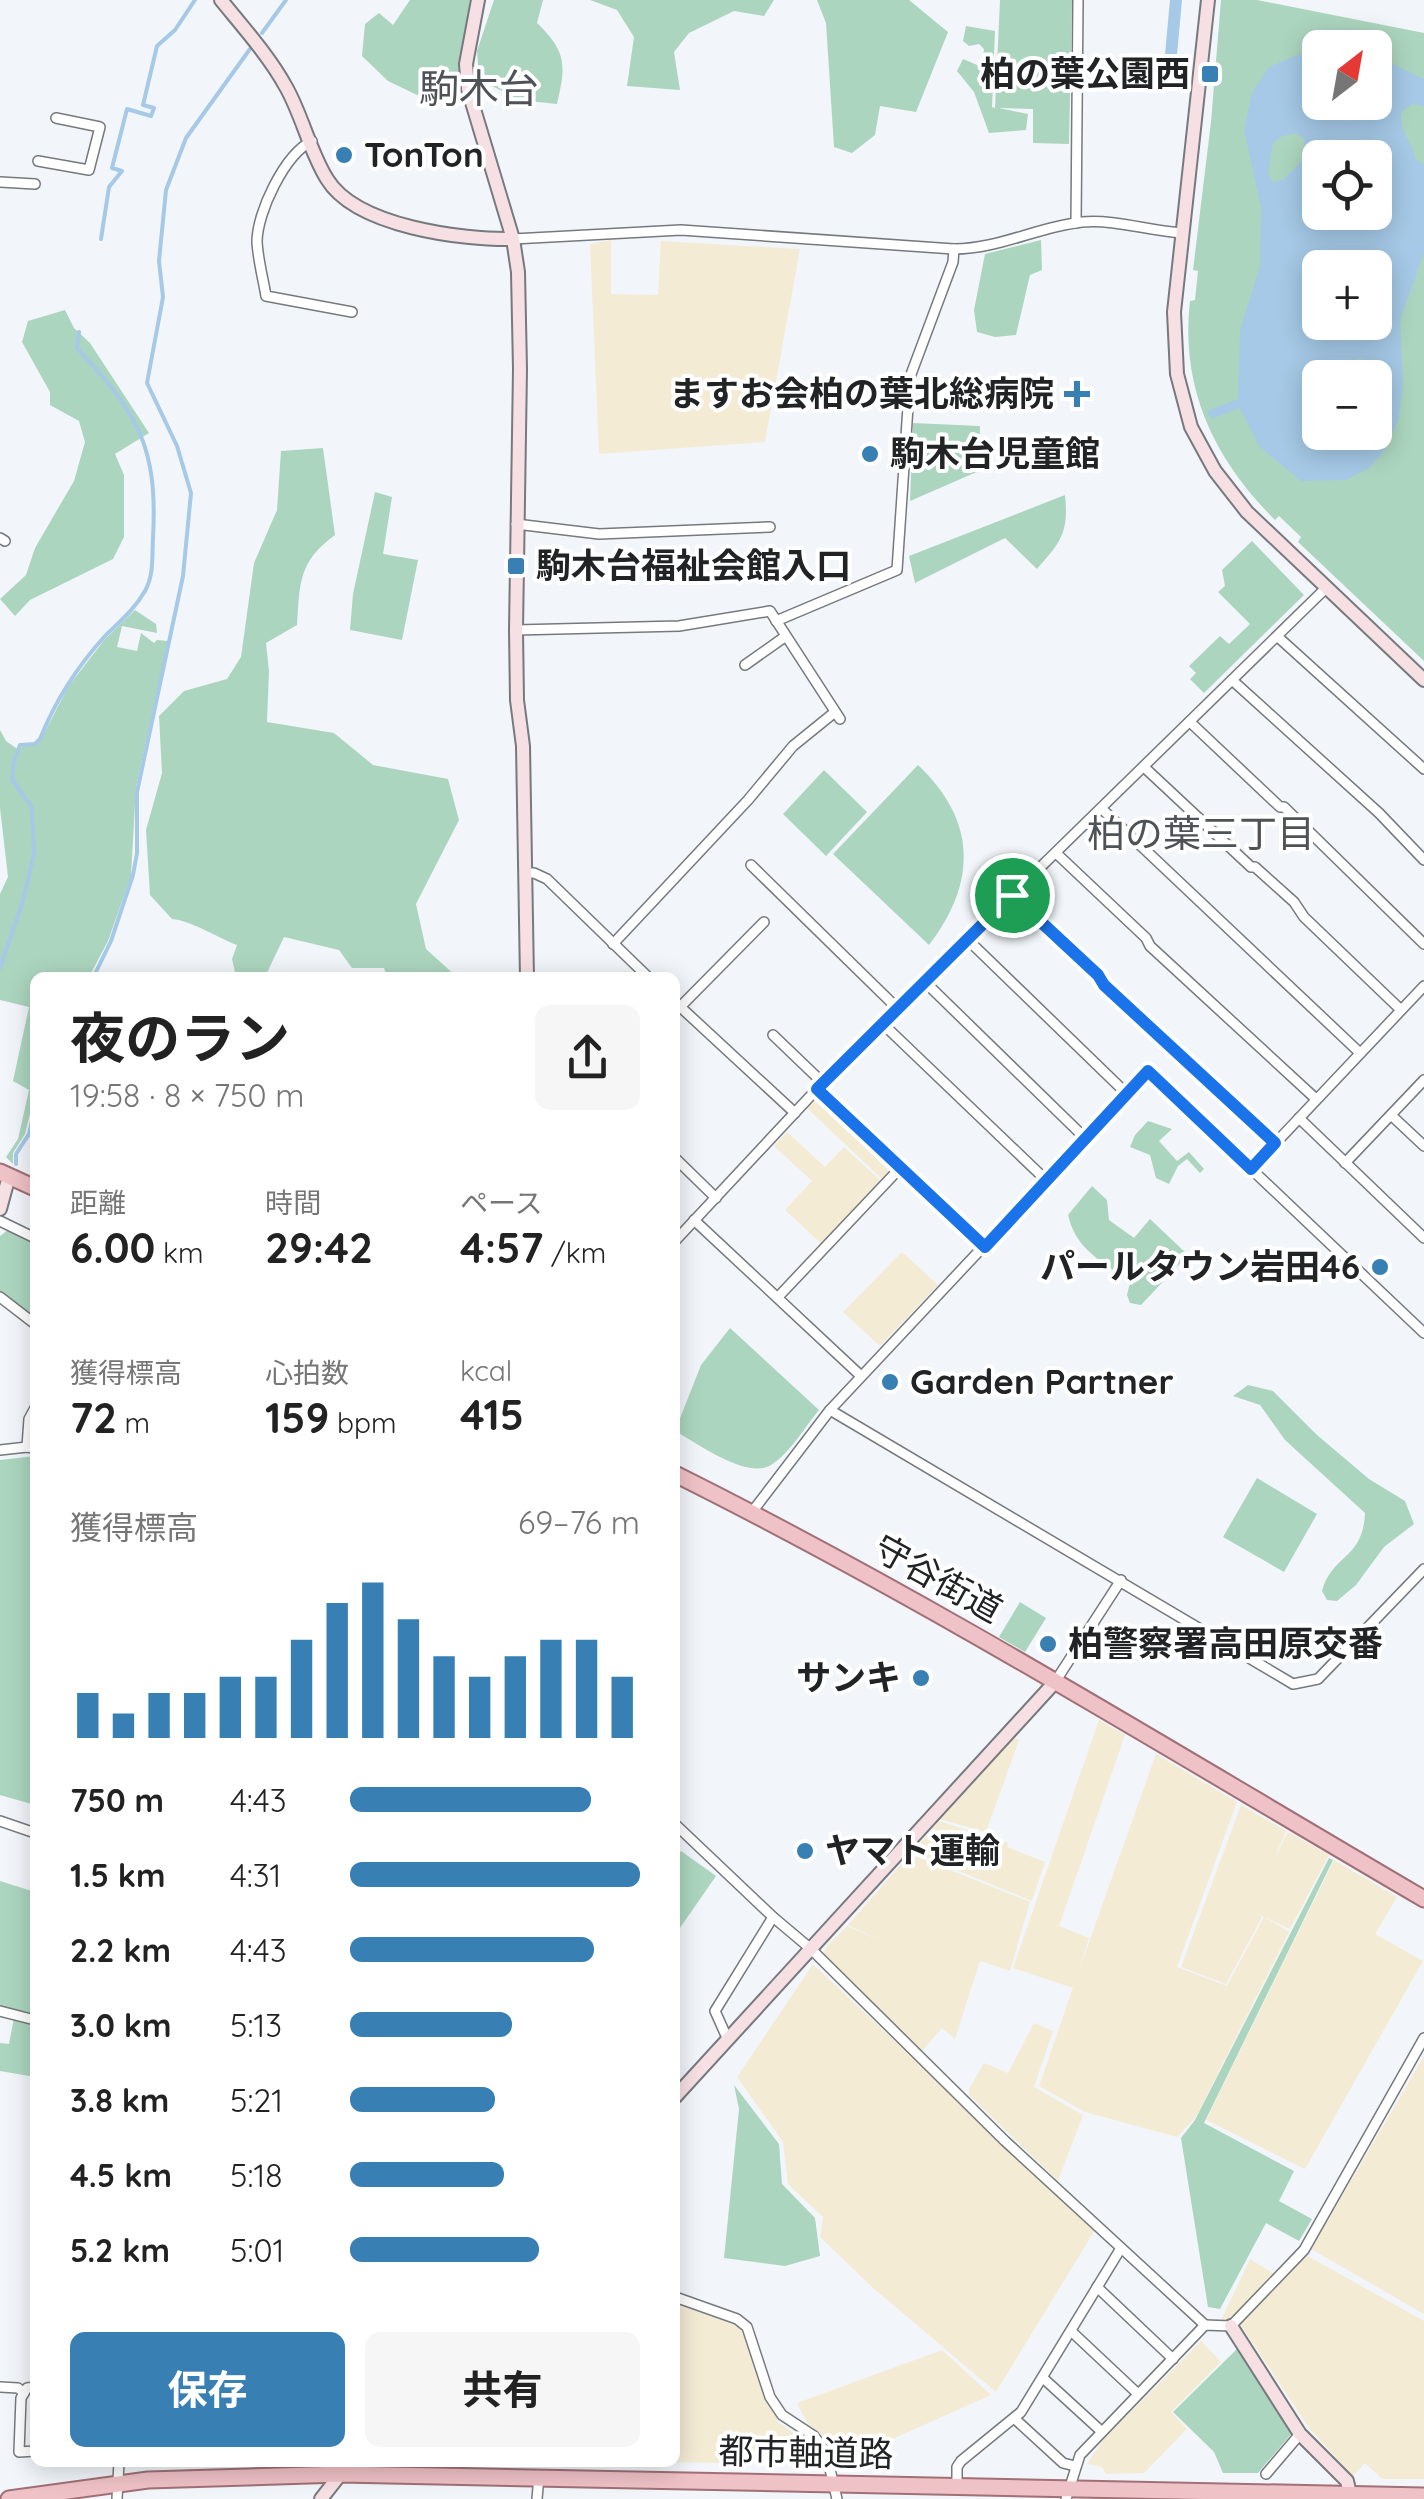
<!DOCTYPE html>
<html lang="ja">
<head>
<meta charset="utf-8">
<style>
	body { margin:0; font-family:Quicksand,"Noto Sans JP",sans-serif; background:#f6f6f6; color:#222; height:100vh; display:flex; flex-direction:column; font-size:38px; white-space:nowrap }
	* { box-sizing:border-box; margin:0 }
	p { font-size:32px; color:#767676 }
	.icon { flex:none; width:55px; height:55px; fill:none; stroke:currentColor; stroke-width:2; stroke-linecap:round; stroke-linejoin:round }
	.map { position:relative; flex:1; overflow:hidden }
	.drawer { position:absolute; left:30px; top:972px; width:650px; height:1495px; display:flex; flex-direction:column; background:#fff; border-radius:15px; box-shadow:0 5px 25px #0003 }
	.drawer>* { flex:none }
	.needle { width:65px; rotate:31deg }
	.buttons { position:absolute; left:1302px; top:30px; display:grid; gap:20px }
	.buttons a { display:grid; place-items:center; width:90px; height:90px; border-radius:15px; background:#fff; box-shadow:0 5px 25px #0003; font-size:50px }
	.pin { position:absolute; display:grid; place-items:center; width:85px; height:85px; color:#fff; margin:-42px; border:5px solid #fff; border-radius:50%; box-shadow:0 2px 10px #0007 }
	.round { display:grid; place-items:center; flex:none; width:105px; height:105px; border-radius:15px; background:#f6f6f6 }
	.overview { display:flex; align-items:center; justify-content:space-between; height:170px; padding:0 40px }
	h1 { font-size:55px; font-weight:700; line-height:75px }
	.metrics { display:grid; grid-template-columns:repeat(3,1fr); gap:15px; height:170px; padding:10px 40px }
	.metrics div { display:grid; align-content:center }
	.metrics b { font-size:42px; font-weight:700 }
	.metrics small { font-size:28px; font-weight:400 }
	.metrics p { font-size:28px }
	.chart { height:280px; padding:20px 40px }
	.chart p { display:flex; justify-content:space-between }
	.chart svg { width:100%; height:180px; margin-top:10px; stroke:#387fb4; stroke-width:6 }
	.primary-button { display:flex; gap:20px; margin-top:auto; padding:20px 40px }
	.primary-button a { flex:1; height:115px; border-radius:15px; background:#387fb4; color:#fff; font-size:40px; font-weight:700; line-height:115px; text-align:center }
	.primary-button a+a { background:#f6f6f6; color:#222 }
	ul { padding:0 40px; list-style:none; font-size:32px }
	li { display:grid; grid-template-columns:160px 120px 1fr; align-items:center; height:75px }
	li i { height:25px; border-radius:12px; background:#387fb4 }
	.map>svg:first-child { display:block }
	.industrial { fill:#f4ebd5 }
	.green { fill:#acd5bf; fill-rule:evenodd }
	.water { fill:#a5c9e6; fill-rule:evenodd }
	.lines { fill:none; stroke-linecap:round; stroke-linejoin:round }
	.stream { stroke:#a5c9e6; stroke-width:4 }
	.canal { stroke:#a5c9e6; stroke-width:12 }
	.street-casing { stroke:#76797d; stroke-width:12 }
	.secondary-casing { stroke:#76797d; stroke-width:16 }
	.primary-casing { stroke:#a07076; stroke-width:19 }
	.street { stroke:#fff; stroke-width:9 }
	.secondary { stroke:#f7e0e3; stroke-width:12 }
	.primary { stroke:#efc2c7; stroke-width:15 }
	.route-casing { stroke:#fff; stroke-width:20 }
	.route { stroke:#1a73e8; stroke-width:12 }
	.poi-dot { fill:#387fb4; stroke:#fff; stroke-width:4 }
	.labels { text-anchor:middle; stroke-width:8; stroke-linejoin:round; paint-order:stroke }
	.poi-label { font-size:35px; font-weight:bold; fill:#212324; stroke:#fff; text-anchor:start }
	.street-label { font-size:35px; fill:#212324; stroke:#fff }
	.neighbourhood-label { font-size:38px; fill:#4f5256; stroke:#fff }
	.quarter-label { font-size:40px; fill:#4f5256; stroke:#fff }
</style>
</head>
<body>
<div class="map">
<svg width="1424" height="2499" viewBox="0 0 1424 2499">
	<rect width="100%" height="100%" fill="#f2f6fa"/>
	<!-- industrial -->
	<g class="industrial">
		<path d="M611,240V294L658,295L661,241L800,249L765,442L599,454L590,244Z"/>
		<path d="M818,1098H822L889,1160L895,1170L884,1181L807,1108Z"/>
		<path d="M787,1132L825,1167L844,1147L882,1182L822,1244L785,1210L812,1181L774,1146Z"/>
		<path d="M902,1252L938,1285L880,1346L843,1312Z"/>
		<path d="M1099,1720L1125,1735L1059,1926L1089,1938L1078,1973L1156,1754L1237,1802L1177,1967L1227,1986L1264,1917L1251,1910L1262,1917L1226,1984L1181,1967L1241,1805L1286,1831L1274,1860L1288,1832L1329,1855L1290,1929L1265,1917L1289,1932L1196,2117L1177,2137L1085,2112L1039,2086L1073,1988L1013,1968Z"/>
		<path d="M1014,1737L1019,1740L986,1832L939,1819Z"/>
		<path d="M939,1821L1008,1843L1007,1847L1045,1862L1032,1901L913,1852Z"/>
		<path d="M910,1854L1030,1902L1010,1971L980,1961L955,2039L942,2028L922,2051L823,1957L826,1947L847,1926L881,1941L848,1925Z"/>
		<path d="M1334,1860L1397,1897L1375,1934L1423,1961L1305,2169L1206,2120Z"/>
		<path d="M813,1964L1095,2230L996,2392L872,2287L820,2237L823,2217L788,2184L783,2142L737,2077Z"/>
		<path d="M1034,2023L1053,2031L1034,2087L1083,2115L1058,2181L969,2095V2089L984,2063L1008,2073Z"/>
		<path d="M1424,2056V2314L1311,2249Z"/>
		<path d="M1306,2255L1424,2321V2479H1382L1365,2463L1353,2476L1309,2428L1240,2324Z"/>
		<path d="M1250,2259L1276,2275L1232,2319L1221,2320Z"/>
		<path d="M675,2304L738,2326L748,2342L778,2422L811,2445L818,2456L808,2459L803,2465L675,2462Z"/>
		<path d="M1201,2341L1221,2362L1171,2412L1187,2429L1144,2473L1106,2474L1102,2467L1087,2464L1103,2440Z"/>
		<path d="M942,2350L991,2395L843,2461L834,2454L821,2434L807,2423L797,2403Z"/>
	</g>
	<!-- green -->
	<g class="green">
		<path d="M410,0H470L458,85L417,95L388,81L362,56L365,24L379,13L393,25Z"/>
		<path d="M494,0H543L537,23C567,52 566,65 557,104L519,100L479,79L477,51Z"/>
		<path d="M590,0H774L764,16L734,11L689,33L674,52L680,90L627,86L634,37L617,10Z"/>
		<path d="M817,0H909L948,32L916,112L880,106L875,135L852,153L834,147L826,23Z"/>
		<path d="M1000,0H1072L1069,144L1033,143V109L999,108L1028,114L1026,130L989,133L974,92L957,71L963,59L982,67L984,49L979,44L969,46L963,41L966,26L995,31L992,107L995,108Z"/>
		<path d="M1221,0H1257L1424,33V661L1298,542L1301,537L1279,516L1275,520C1214,459 1180,388 1190,301L1195,300L1198,271L1193,270L1211,122ZM1320,48H1375V102H1320ZM1320,158H1375V212H1320ZM1320,268H1375V322H1320ZM1320,378H1375V432H1320Z"/>
		<path d="M1041,240L1042,270L1030,275L1016,335L995,337L977,332L974,310L985,254Z"/>
		<path d="M65,310L74,328L90,343L149,433L115,454L124,475V537L113,559L30,600L15,616L0,599L26,575L35,548L74,481L85,442L79,421L50,405V392L22,342L28,321Z"/>
		<path d="M913,423L980,426L979,471L910,501Z"/>
		<path d="M323,448L335,535C298,562 300,583 297,625L266,643L269,671L267,722L334,733L373,765L448,779L459,820L416,904L426,949L457,977H387L384,968H352L339,950L284,937L265,977H236L232,959L237,945C216,937 192,921 172,919L150,895L146,830L162,773L159,716L184,691L227,679L241,657L254,563L277,510L281,451Z"/>
		<path d="M375,492L392,497L383,554L418,560L402,640L350,630L353,594Z"/>
		<path d="M1065,495C1069,532 1061,542 1037,569L1005,538L915,583L909,556Z"/>
		<path d="M1252,541L1304,595L1204,693L1190,679L1196,673L1189,666L1220,636L1229,644L1250,624L1218,592L1225,586L1222,570Z"/>
		<path d="M135,610L156,624L157,633L122,626L117,647L137,651L141,633L154,643L157,640L168,641L136,787L131,876L108,941L89,977L35,978V1093L25,1134L13,1153V1164L6,1157L18,1139L29,1090L13,1081L29,1007L0,1000V894L8,877L0,808V730L6,741L19,750L25,744L39,743L68,687L105,639Z"/>
		<path d="M918,765C977,821 977,882 929,945L833,854Z"/>
		<path d="M824,770L867,812L826,856L783,814Z"/>
		<path d="M1148,1121L1172,1129L1159,1141L1177,1161L1189,1152L1204,1169L1200,1173L1187,1159L1178,1166L1169,1184L1156,1178L1150,1155L1130,1147L1135,1135Z"/>
		<path d="M1092,1186L1107,1200L1109,1220L1134,1238L1150,1219L1188,1255L1141,1305L1130,1303L1127,1295L1130,1283C1105,1261 1077,1253 1068,1215Z"/>
		<path d="M8,1230L35,1244V1317L0,1291V1236Z"/>
		<path d="M730,1328L819,1410C805,1427 790,1453 771,1465C747,1480 697,1443 675,1431L701,1365Z"/>
		<path d="M1248,1385L1273,1391L1317,1435L1369,1479L1405,1501L1414,1524L1384,1547L1356,1585L1337,1601L1327,1600L1322,1591C1332,1554 1363,1560 1365,1513L1285,1440L1260,1405L1233,1396Z"/>
		<path d="M35,1456V1805L0,1795V1460Z"/>
		<path d="M1257,1478L1317,1514L1284,1572L1223,1537Z"/>
		<path d="M1020,1602L1046,1618L1025,1652L999,1637Z"/>
		<path d="M681,1851L716,1876L675,1935V1859Z"/>
		<path d="M1329,1858L1333,1860L1204,2123L1294,2171L1279,2201L1312,2219L1299,2241L1266,2223L1220,2309L1208,2307L1181,2138L1195,2120Z"/>
		<path d="M0,1881L35,1892V2016L0,2007Z"/>
		<path d="M14,2018L35,2023V2077L0,2071V2043L9,2044Z"/>
		<path d="M734,2085L779,2144L782,2184L815,2218L820,2256L785,2266L724,2258L739,2109Z"/>
		<path d="M1238,2348L1293,2432L1258,2473H1223L1214,2452L1173,2412Z"/>
	</g>
	<!-- water -->
	<path class="water" d="M1320,52V102H1375V56L1424,79V106L1412,104L1401,112C1400,131 1411,141 1416,160L1424,165V253L1400,320L1403,384L1398,421L1382,454L1369,468L1346,480L1301,481L1259,446L1240,408L1211,419L1207,411L1238,399L1240,330L1260,266L1261,207L1244,130L1252,93L1269,67L1300,54ZM1296,133L1304,139V159L1283,180L1272,182L1268,172L1273,143L1282,136ZM1320,158H1375V212H1320ZM1320,268H1375V322H1320ZM1360,357L1371,377L1375,378V385L1388,404L1375,412V432H1320V378L1347,377V366Z"/>
	<g class="lines">
		<!-- stream -->
		<g class="stream">
			<path d="M262,33L286,0"/>
			<path d="M101,239L109,187L122,171L112,168L127,109L151,116L154,108L143,105L157,46L175,30L195,0"/>
			<path d="M0,968L22,904L34,854L32,808L12,779L14,761L20,745L35,744L40,739C55,701 77,667 105,636C120,621 134,610 145,591C154,575 152,556 153,538C158,446 138,414 77,348L79,332"/>
			<path d="M93,978L111,941L133,875L137,853V792L183,576L191,493L177,446L147,383L163,297L159,261L166,190L186,138L250,49"/>
			<path d="M16,1164V1154L29,1134L35,1109"/>
		</g>
		<!-- canal -->
		<path class="canal" d="M1169,77L1176,0"/>
		<!-- street casing -->
		<g class="street-casing">
			<g id="street">
				<path d="M312,141C285,154 257,212 257,242C258,260 263,278 266,296L352,312"/>
				<path d="M38,161L89,170L100,127L56,118"/>
				<path d="M0,182L35,184"/>
				<path d="M1076,223L1078,0"/>
				<path d="M513,239L681,230L954,249C999,249 1037,227 1082,222C1115,219 1149,231 1182,233"/>
				<path d="M516,524L599,534L770,527"/>
				<path d="M0,538L5,541"/>
				<path d="M776,621L897,570L910,377L953,262L954,249"/>
				<path d="M516,630L679,626L770,611L840,719"/>
				<path d="M1278,637L1424,769"/>
				<path d="M745,665L786,636"/>
				<path d="M1232,680L1379,813L1424,860"/>
				<path d="M1190,722L1280,807H1284L1424,944"/>
				<path d="M1144,767L1251,867H1255L1294,902L1304,917L1401,1010"/>
				<path d="M1102,809L1360,1053"/>
				<path d="M1056,853L1146,938L1150,946L1316,1099"/>
				<path d="M751,865L897,1008"/>
				<path d="M525,873H534L547,879L649,978"/>
				<path d="M1012,895L1098,975L1104,985L1275,1143"/>
				<path d="M967,939L1127,1094"/>
				<path d="M613,944L748,800L793,746L835,712"/>
				<path d="M358,978H441"/>
				<path d="M924,981L1086,1139"/>
				<path d="M675,1002L795,1113"/>
				<path d="M680,1007L764,922"/>
				<path d="M883,1024L1047,1181"/>
				<path d="M773,1035L823,1083"/>
				<path d="M817,1089L985,1247"/>
				<path d="M1391,1115L1424,1146"/>
				<path d="M1299,1118L1424,1238"/>
				<path d="M675,1158L716,1198"/>
				<path d="M1345,1163L1424,1080"/>
				<path d="M1251,1169L1424,986"/>
				<path d="M694,1220L861,1376"/>
				<path d="M0,1221L35,1238"/>
				<path d="M675,1241L817,1089L924,981L1327,587"/>
				<path d="M779,1296L901,1167"/>
				<path d="M0,1297L35,1324"/>
				<path d="M830,1410L1293,1684L1318,1679L1424,1569"/>
				<path d="M27,1447L29,1419L35,1408"/>
				<path d="M0,1450L27,1447L35,1449"/>
				<path d="M752,1512L830,1410L1148,1071L1424,1333"/>
				<path d="M1055,1682L1121,1580"/>
				<path d="M0,1821L35,1833"/>
				<path d="M675,1824L773,1917L811,1949L1005,2141L1205,2325"/>
				<path d="M0,2011L35,2020"/>
				<path d="M728,2040L715,2011L773,1917"/>
				<path d="M1097,2287L1173,2359"/>
				<path d="M675,2297L737,2319L747,2327L770,2397L782,2415L814,2436L826,2452L837,2499"/>
				<path d="M1071,2331L1137,2393"/>
				<path d="M1043,2378L1101,2431"/>
				<path d="M0,2387L18,2388L24,2393"/>
				<path d="M35,2387L27,2388L21,2398L19,2452L35,2451"/>
				<path d="M1015,2419L1063,2463L1075,2466"/>
				<path d="M1266,2474L1300,2434"/>
				<path d="M957,2486V2467L961,2461L1021,2412L1121,2248"/>
				<path d="M117,2499L119,2462"/>
				<path d="M537,2499L539,2476"/>
				<path d="M1066,2499L1080,2455L1205,2325L1231,2326L1304,2250L1424,2038"/>
			</g>
		</g>
		<!-- secondary casing -->
		<g class="secondary-casing">
			<g id="secondary">
				<path d="M221,0C243,27 269,56 286,87C302,115 310,152 327,179C356,227 463,240 513,239"/>
				<path d="M478,0L466,64L468,89L513,239L518,272L520,369L516,630L517,700L523,746L527,978"/>
				<path d="M1208,0L1174,312L1177,374L1191,427L1215,471L1247,512L1424,680"/>
				<path d="M0,1209L9,1176"/>
				<path d="M675,2097L1055,1682"/>
				<path d="M1231,2326L1300,2434L1347,2481L1350,2494"/>
				<path d="M321,2499L350,2462"/>
			</g>
		</g>
		<!-- primary casing -->
		<g class="primary-casing">
			<g id="primary">
				<path d="M0,1172L35,1188"/>
				<path d="M675,1474C932,1602 1176,1754 1424,1899"/>
				<path d="M9,2499L148,2480L341,2474L1424,2496"/>
			</g>
		</g>
		<!-- street -->
		<use href="#street" class="street"/>
		<!-- secondary -->
		<use href="#secondary" class="secondary"/>
		<!-- primary -->
		<use href="#primary" class="primary"/>
	</g>
	<g class="lines">
		<!-- route casing -->
		<g class="route-casing">
			<path id="route" d="M1012,895L1098,975L1104,985L1275,1143L1251,1169L1148,1071L985,1247L817,1089Z"/>
		</g>
		<!-- route -->
		<use href="#route" class="route"/>
	</g>
	<!-- markers -->
	<g class="poi-dot">
		<rect x="1200" y="64" width="20" height="20" rx="5"/>
		<circle cx="344" cy="155" r="10"/>
		<path d="M1072 379h10v10h10v10h-10v10h-10v-10h-10v-10h10z"/>
		<circle cx="870" cy="454" r="10"/>
		<rect x="506" y="556" width="20" height="20" rx="5"/>
		<circle cx="1380" cy="1267" r="10"/>
		<circle cx="890" cy="1382" r="10"/>
		<circle cx="1048" cy="1644" r="10"/>
		<circle cx="921" cy="1678" r="10"/>
		<circle cx="805" cy="1851" r="10"/>
	</g>
	<g class="labels">
		<!-- poi labels -->
		<g class="poi-label">
			<text x="1190" y="86" text-anchor="end">柏の葉公園西</text>
			<text x="364" y="167">TonTon</text>
			<text x="1054" y="406" text-anchor="end">ますお会柏の葉北総病院</text>
			<text x="890" y="466">駒木台児童館</text>
			<text x="536" y="578">駒木台福祉会館入口</text>
			<text x="1360" y="1279" text-anchor="end">パールタウン岩田46</text>
			<text x="910" y="1394">Garden Partner</text>
			<text x="1068" y="1656">柏警察署高田原交番</text>
			<text x="901" y="1690" text-anchor="end">サンキ</text>
			<text x="825" y="1863">ヤマト運輸</text>
		</g>
		<!-- street labels -->
		<g class="street-label">
			<text transform="translate(938 1579) rotate(29)" y="12">守谷街道</text>
			<text transform="translate(806 2453) rotate(1)" y="12">都市軸道路</text>
		</g>
		<!-- neighbourhood labels -->
		<g class="neighbourhood-label">
			<text x="1201" y="847">柏の葉三丁目</text>
		</g>
		<!-- quarter labels -->
		<g class="quarter-label">
			<text x="479" y="103">駒木台</text>
		</g>
	</g>
</svg>
<div class="buttons">
<a><svg class="needle" viewBox="-14 -14 28 28"><path d="M0-13l5 13h-10z" fill="#e53935"/><path d="M0 13l5-13h-10z" fill="#767676"/></svg></a>
<a><svg class="icon" aria-label="locate" viewBox="0 0 24 24"><circle cx="12" cy="12" r="6"/><path d="M12 2v4M12 18v4M2 12h4M18 12h4"/></svg></a>
<a>+</a>
<a>−</a>
</div>
<div class="pin" style="left:1012px;top:895px;background:#1e9e55"><svg class="icon" aria-label="arrive" viewBox="0 0 24 24"><path d="M6 21V4h12l-3 4 3 4H6"/></svg></div>
<section class="drawer">
<div class="overview"><div><h1>夜のラン</h1><p>19:58 · 8 × 750 m</p></div><a class="round"><svg class="icon" aria-label="share" viewBox="0 0 24 24"><path d="M12 15V3M7 8l5-5 5 5M5 13v7h14v-7"/></svg></a></div>
<div class="metrics">
<div><p>距離</p><b>6.00<small> km</small></b></div>
<div><p>時間</p><b>29:42</b></div>
<div><p>ペース</p><b>4:57<small> /km</small></b></div>
</div>
<div class="metrics">
<div><p>獲得標高</p><b>72<small> m</small></b></div>
<div><p>心拍数</p><b>159<small> bpm</small></b></div>
<div><p>kcal</p><b>415</b></div>
</div>
<div class="chart"><p><span>獲得標高</span>69–76 m</p>
<svg viewBox="0 0 160 44" preserveAspectRatio="none"><path d="M5 44V33M15 44V38M25 44V33M35 44V33M45 44V29M55 44V29M65 44V20M75 44V11M85 44V6M95 44V15M105 44V24M115 44V29M125 44V24M135 44V20M145 44V20M155 44V29"/></svg>
</div>
<ul>
<li><b>750 m</b>4:43<i style="width:83%"></i></li>
<li><b>1.5 km</b>4:31<i style="width:100%"></i></li>
<li><b>2.2 km</b>4:43<i style="width:84%"></i></li>
<li><b>3.0 km</b>5:13<i style="width:56%"></i></li>
<li><b>3.8 km</b>5:21<i style="width:50%"></i></li>
<li><b>4.5 km</b>5:18<i style="width:53%"></i></li>
<li><b>5.2 km</b>5:01<i style="width:65%"></i></li>
</ul>
<div class="primary-button"><a>保存</a><a>共有</a></div>
</section>
</div>
</body>
</html>
